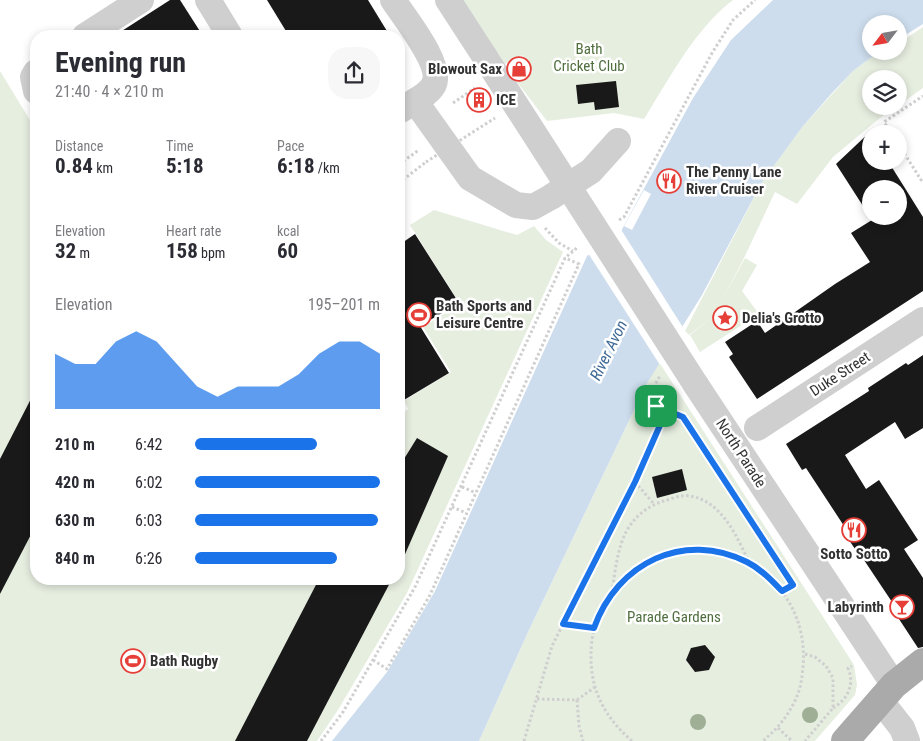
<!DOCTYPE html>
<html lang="en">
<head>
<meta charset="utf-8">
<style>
	body { margin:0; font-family:"Roboto Condensed",sans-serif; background:#f7f7f7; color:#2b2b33; height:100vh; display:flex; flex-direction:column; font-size:19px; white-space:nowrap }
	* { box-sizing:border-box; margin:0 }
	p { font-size:16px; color:#7c7c81 }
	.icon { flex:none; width:28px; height:28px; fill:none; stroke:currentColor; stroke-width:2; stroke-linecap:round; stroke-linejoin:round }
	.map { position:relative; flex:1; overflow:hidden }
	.details { position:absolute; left:30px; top:30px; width:375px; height:555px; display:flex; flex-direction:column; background:#fff; border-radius:20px; box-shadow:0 2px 8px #0003 }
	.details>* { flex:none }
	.needle { width:32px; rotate:239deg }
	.fabs { position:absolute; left:862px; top:15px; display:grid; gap:10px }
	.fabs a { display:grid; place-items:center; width:45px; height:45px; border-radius:50%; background:#fff; box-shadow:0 2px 8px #0003; font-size:25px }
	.pin { position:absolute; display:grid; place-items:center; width:42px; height:42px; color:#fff; margin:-21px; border-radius:10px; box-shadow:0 2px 8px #0006 }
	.round { display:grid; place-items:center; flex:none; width:52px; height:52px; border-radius:20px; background:#f7f7f7 }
	.summary { display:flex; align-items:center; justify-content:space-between; height:85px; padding:0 25px }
	h1 { font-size:28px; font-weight:700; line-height:38px }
	.metrics { display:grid; grid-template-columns:repeat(3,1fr); gap:8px; height:85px; padding:5px 25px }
	.metrics div { display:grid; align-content:center }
	.metrics b { font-size:21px; font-weight:700 }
	.metrics small { font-size:14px; font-weight:400 }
	.metrics p { font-size:14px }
	.chart { height:140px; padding:10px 25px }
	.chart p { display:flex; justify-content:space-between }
	.chart svg { width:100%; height:90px; margin-top:5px; fill:#1a73e8; opacity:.7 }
	ul { padding:0 25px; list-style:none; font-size:16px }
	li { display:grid; grid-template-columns:80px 60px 1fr; align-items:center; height:38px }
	li i { height:12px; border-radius:6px; background:#1a73e8 }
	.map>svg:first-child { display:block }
	.green { fill:#e6eee0 }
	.water { fill:#cddded }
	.pier { fill:#fff }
	.building { fill:#191919; fill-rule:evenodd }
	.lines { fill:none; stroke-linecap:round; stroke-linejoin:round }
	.path { stroke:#cfcfcf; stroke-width:3; stroke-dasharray:2.5 2.5; stroke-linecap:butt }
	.minor { stroke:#cfcfcf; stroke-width:26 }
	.major { stroke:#aaa; stroke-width:28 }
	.path-bridge { stroke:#cfcfcf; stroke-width:3; stroke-dasharray:2.5 2.5; stroke-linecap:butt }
	.minor-bridge { stroke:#cfcfcf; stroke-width:26 }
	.tree { fill:#9eaf95 }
	.route-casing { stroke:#fff; stroke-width:10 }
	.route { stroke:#1a73e8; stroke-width:6 }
	.labels { text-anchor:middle; stroke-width:5; stroke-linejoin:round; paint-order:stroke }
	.park-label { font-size:15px; fill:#4f6e3e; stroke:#fff }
	.poi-label { font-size:15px; font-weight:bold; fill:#323232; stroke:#fff; text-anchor:start }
	.street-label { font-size:15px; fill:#323232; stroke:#fff }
	.water-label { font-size:16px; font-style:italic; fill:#3f6995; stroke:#fff }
</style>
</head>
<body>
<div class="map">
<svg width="923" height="741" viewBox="0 0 923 741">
	<rect width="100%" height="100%" fill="#fff"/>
	<!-- green -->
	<g class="green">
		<path d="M463,0H733C694,30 670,78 644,119L614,113L547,121L517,82L533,72L522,55L505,64Z"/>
		<path d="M923,27V88L899,105V79H871V106H896L875,122L833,157L797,204L775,192L744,258L721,302L745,258L757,265L742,291L759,314L700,352L690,335L714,316L689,335L685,331L762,182L803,126L854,70L880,51H899V43Z"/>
		<path d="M0,71L36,130V579H399V415L408,409L404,401L451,372L423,327L460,304L410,225L434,210L517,235L534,226L546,240L563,252L407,593L338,710L317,741H0Z"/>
		<path d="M659,362L854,665L857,685L855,695L815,741H479L528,632L646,385Z"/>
	</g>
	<!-- water -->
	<path class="water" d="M773,0H923V24L899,39V24H871V51H880L854,70L832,93L803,126L762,182L702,295L646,385L528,632L479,741H332L387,672L435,591L587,256L620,233L693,98L731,40Z"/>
	<!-- pier -->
	<g class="pier">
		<path d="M644,190L651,194L632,230L624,226Z"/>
		<path d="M620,228L684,329L660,365L588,253L618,232Z"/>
	</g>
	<!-- building -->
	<g class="building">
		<path d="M170,0H180L203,36H114Z"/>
		<path d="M267,0H368L390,36H289Z"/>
		<path d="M616,81L619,107L595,110L594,102L578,104L576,85Z"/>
		<path d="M871,131V161H888L923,217V291L757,399L729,357L733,354L725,342L757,321L765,333L835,284L870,262L851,233L872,220L836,164ZM871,189H899V216H871Z"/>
		<path d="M415,234L459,303L420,326L449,373L399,403V245Z"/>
		<path d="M923,355V428L905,439L895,422L845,455L866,489L879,480L918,540L904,549L923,578V647L918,648L899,619L902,617L860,554L859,555L843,531L846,529L806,468L802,470L786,444L869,391L868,388L906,363L908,365Z"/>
		<path d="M36,389V525L0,594V459Z"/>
		<path d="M417,438L448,456L399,568V467Z"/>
		<path d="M682,469L687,490L657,498L652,477Z"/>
		<path d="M319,579H392L307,741H235Z"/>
		<path d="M705,645L715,657L709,670L695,672L686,660L691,648Z"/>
	</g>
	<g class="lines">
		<!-- path -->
		<g class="path">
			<path d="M453,103L475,88"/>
			<path d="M892,134L884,122L923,96"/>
			<path d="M899,145L923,183"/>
			<path d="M399,164L419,150"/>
			<path d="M399,183L426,162"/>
			<path d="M619,220L624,217L712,53L733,20L755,0"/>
			<path d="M545,228L559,243L573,251"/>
			<path d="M657,407L683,417L793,585L782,591"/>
			<path d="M635,482L654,504"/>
			<path d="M462,487L476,493"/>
			<path d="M452,507L466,513"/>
			<path d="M612,592C615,572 617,550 626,532C634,517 647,506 664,501C671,499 682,494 690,496C722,501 737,537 749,562"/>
			<path d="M563,624L594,628"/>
			<path d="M805,654L815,657L826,666L833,678V708L805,741"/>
			<path d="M373,660L387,669L430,595L579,264L565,258"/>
			<path d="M537,699L577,700L595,687"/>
			<path d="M577,700L579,726L583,741"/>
			<path d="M833,708C848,699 855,684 848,668L852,666"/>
			<path d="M778,728L792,741"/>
			<path d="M321,741L343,712L415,587L565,258L578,247"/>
			<path d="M524,741L552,646L635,482L661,423L651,391L660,376"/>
			<path d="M632,741C600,713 587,682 592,640C596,610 614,583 640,567C716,521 811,577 803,667C802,677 801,687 797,696C790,714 777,729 763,741"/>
		</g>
		<!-- minor -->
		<g class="minor">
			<path d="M208,0L230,36"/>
			<path d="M393,0C404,17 445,67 433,86C428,95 408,105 399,111"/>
			<path d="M448,0L485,57"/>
			<path d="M85,36L141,0"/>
			<path d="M36,72L33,77L36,91"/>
			<path d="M415,101L470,178L516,205L533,207L551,197L591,171L618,141"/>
			<path d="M696,385L894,685"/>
			<path d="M757,428L923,320"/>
			<path d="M880,700L902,728L907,741"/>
		</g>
		<!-- major -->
		<path class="major" d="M845,741L894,685L923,662"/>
		<!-- path-bridge -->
		<path class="path-bridge" d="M426,162L495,118"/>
		<!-- minor-bridge -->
		<path class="minor-bridge" d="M485,57L696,385"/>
	</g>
	<!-- trees -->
	<g class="tree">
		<circle cx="810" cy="715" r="8"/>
		<circle cx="698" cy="722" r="8"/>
	</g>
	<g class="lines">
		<!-- route casing -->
		<g class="route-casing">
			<path id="route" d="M656,406L683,417L793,585L782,591C771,580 761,569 747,562C684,530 617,563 594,628L563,624L635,482L661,423Z"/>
		</g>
		<!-- route -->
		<use href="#route" class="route"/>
	</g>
	<!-- icons -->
	<defs>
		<g id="shop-ring" transform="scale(1.25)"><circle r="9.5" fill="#fff" stroke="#e53f38" stroke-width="1.5"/><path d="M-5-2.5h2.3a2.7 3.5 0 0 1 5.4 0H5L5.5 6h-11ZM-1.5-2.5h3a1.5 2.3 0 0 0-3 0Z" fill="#e53f38"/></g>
		<g id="building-ring" transform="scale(1.25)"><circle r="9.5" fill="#fff" stroke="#e53f38" stroke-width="1.5"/><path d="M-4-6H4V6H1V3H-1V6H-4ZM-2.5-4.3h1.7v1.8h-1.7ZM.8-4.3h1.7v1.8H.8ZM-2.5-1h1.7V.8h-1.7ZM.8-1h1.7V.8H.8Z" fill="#e53f38"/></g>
		<g id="restaurant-ring" transform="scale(1.25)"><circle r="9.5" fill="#fff" stroke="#e53f38" stroke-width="1.5"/><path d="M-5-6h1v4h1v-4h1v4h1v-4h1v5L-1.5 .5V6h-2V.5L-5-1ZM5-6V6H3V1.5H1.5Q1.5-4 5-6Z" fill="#e53f38"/></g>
		<g id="stadium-ring" transform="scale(1.25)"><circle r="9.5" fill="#fff" stroke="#e53f38" stroke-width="1.5"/><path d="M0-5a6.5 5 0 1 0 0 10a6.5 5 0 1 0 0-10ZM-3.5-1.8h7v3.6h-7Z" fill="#e53f38"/></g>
		<g id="sight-ring" transform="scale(1.25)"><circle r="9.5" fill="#fff" stroke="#e53f38" stroke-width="1.5"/><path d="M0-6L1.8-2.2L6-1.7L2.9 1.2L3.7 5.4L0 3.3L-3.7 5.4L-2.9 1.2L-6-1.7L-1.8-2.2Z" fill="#e53f38"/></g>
		<g id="bar-ring" transform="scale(1.25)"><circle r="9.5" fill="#fff" stroke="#e53f38" stroke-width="1.5"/><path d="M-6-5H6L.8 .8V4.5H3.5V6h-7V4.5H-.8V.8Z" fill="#e53f38"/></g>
	</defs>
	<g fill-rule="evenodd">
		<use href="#shop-ring" x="519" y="69"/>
		<use href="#building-ring" x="479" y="100"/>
		<use href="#restaurant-ring" x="669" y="181"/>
		<use href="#stadium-ring" x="419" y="315"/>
		<use href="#sight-ring" x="725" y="318"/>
		<use href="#restaurant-ring" x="854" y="530"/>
		<use href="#bar-ring" x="902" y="607"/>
		<use href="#stadium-ring" x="133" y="661"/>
	</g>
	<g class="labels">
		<!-- park labels -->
		<g class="park-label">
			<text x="589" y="54">Bath<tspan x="589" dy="17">Cricket Club</tspan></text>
			<text x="674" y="622">Parade Gardens</text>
		</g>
		<!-- poi labels -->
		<g class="poi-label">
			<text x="502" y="74" text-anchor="end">Blowout Sax</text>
			<text x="496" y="105">ICE</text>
			<text x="686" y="177">The Penny Lane<tspan x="686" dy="17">River Cruiser</tspan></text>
			<text x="436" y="311">Bath Sports and<tspan x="436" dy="17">Leisure Centre</tspan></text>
			<text x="742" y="323">Delia's Grotto</text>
			<text x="854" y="559" text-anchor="middle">Sotto Sotto</text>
			<text x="884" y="612" text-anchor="end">Labyrinth</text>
			<text x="150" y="666">Bath Rugby</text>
		</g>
		<!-- street labels -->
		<g class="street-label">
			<text transform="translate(840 374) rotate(-33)" y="5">Duke Street</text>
			<text transform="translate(741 453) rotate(57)" y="5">North Parade</text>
		</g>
		<!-- water labels -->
		<g class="water-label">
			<text transform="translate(608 350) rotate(-64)" y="6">River Avon</text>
		</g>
	</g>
</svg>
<div class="fabs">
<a><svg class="needle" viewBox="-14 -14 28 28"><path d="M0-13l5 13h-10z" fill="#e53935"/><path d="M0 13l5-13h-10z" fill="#7c7c81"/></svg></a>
<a><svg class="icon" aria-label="layers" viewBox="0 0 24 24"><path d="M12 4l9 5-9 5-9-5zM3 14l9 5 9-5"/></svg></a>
<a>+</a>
<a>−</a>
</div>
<div class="pin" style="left:656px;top:406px;background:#1e9e55"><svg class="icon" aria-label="arrive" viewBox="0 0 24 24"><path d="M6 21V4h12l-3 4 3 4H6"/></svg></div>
<section class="details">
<div class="summary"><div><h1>Evening run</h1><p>21:40 · 4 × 210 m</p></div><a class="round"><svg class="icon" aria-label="share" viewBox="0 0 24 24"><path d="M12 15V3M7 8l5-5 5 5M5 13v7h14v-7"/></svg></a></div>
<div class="metrics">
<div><p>Distance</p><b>0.84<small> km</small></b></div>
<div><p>Time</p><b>5:18</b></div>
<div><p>Pace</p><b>6:18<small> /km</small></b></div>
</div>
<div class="metrics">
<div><p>Elevation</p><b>32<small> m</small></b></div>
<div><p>Heart rate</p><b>158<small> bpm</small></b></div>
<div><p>kcal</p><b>60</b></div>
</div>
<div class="chart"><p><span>Elevation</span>195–201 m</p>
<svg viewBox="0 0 160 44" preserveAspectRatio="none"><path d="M0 44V17L10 22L20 22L30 11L40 6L50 11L60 22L70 33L80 38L90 33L100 33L110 33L120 27L130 17L140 11L150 11L160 17V44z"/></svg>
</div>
<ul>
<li><b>210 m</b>6:42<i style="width:66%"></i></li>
<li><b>420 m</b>6:02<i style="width:100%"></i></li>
<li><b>630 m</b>6:03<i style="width:99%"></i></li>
<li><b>840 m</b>6:26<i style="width:77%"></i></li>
</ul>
</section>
</div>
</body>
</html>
